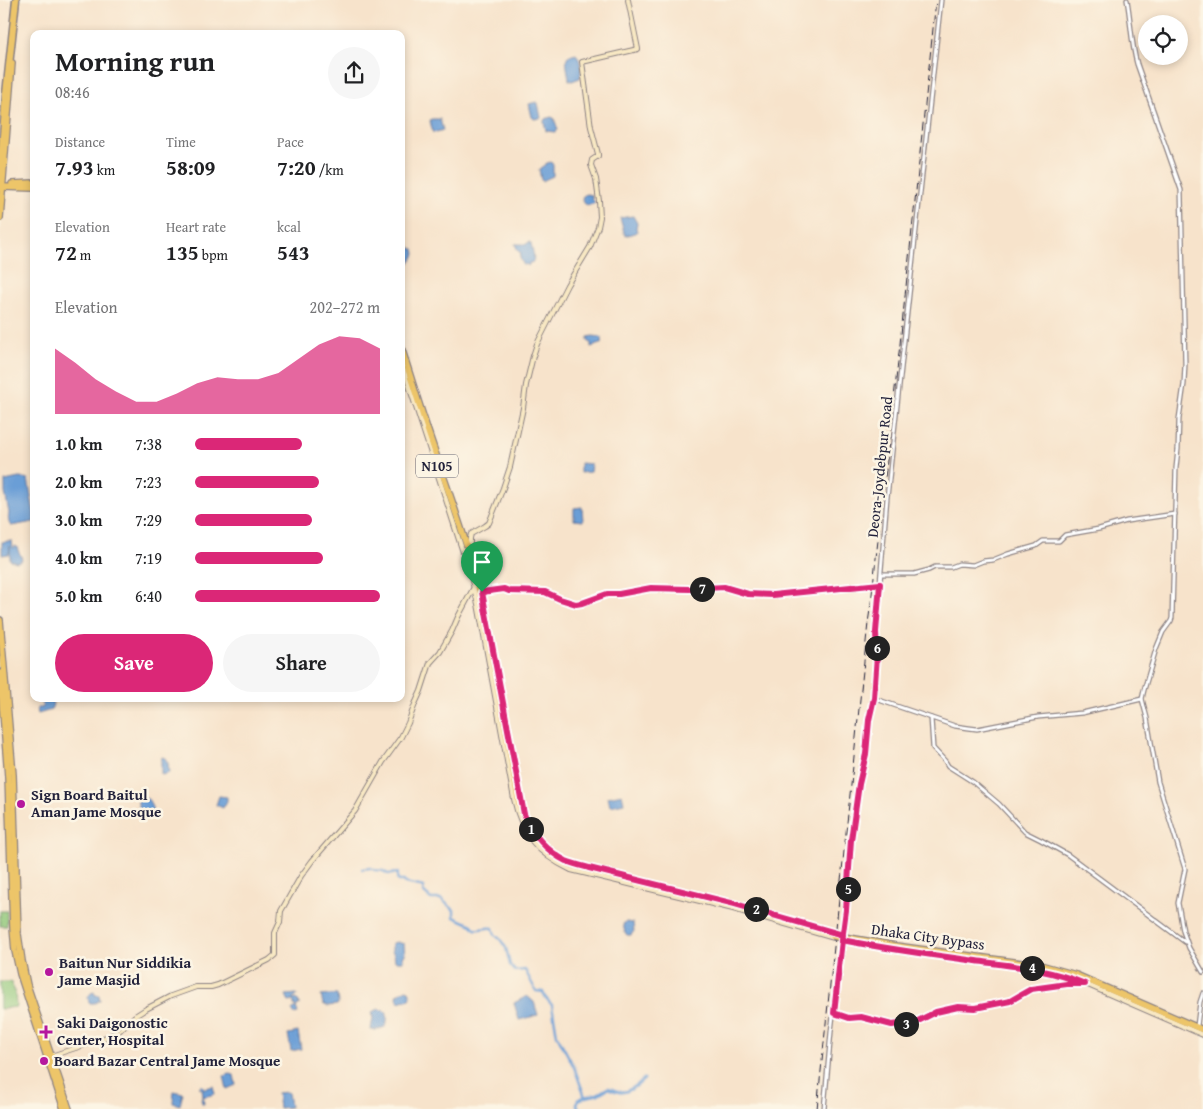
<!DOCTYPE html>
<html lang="en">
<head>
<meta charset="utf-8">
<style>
	body { margin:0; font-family:"Gentium Book Plus",serif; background:#f6f6f6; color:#202124; height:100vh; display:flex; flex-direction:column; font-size:19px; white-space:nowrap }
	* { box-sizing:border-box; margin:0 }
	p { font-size:16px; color:#757577 }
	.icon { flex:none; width:28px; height:28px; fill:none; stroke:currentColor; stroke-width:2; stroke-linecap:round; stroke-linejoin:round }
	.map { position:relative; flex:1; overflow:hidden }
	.side { position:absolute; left:30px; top:30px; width:375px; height:672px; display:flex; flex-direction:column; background:#fff; border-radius:10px; box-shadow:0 2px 8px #0003 }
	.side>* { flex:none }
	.fabs { position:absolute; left:1138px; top:15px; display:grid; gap:10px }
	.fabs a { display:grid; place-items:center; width:50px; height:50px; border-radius:50%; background:#fff; box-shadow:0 2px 8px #0003; font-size:25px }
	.pin { position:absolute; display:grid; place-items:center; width:42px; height:42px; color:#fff; margin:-51px -21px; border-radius:50% 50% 50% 0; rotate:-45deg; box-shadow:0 0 5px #0007 }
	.pin .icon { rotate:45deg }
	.km { position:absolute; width:25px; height:25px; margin:-12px; border-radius:50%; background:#222; color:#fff; font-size:14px; line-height:25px; text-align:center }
	.round { display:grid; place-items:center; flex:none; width:52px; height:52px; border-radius:26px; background:#f6f6f6 }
	.overview { display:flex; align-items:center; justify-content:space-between; height:85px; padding:0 25px }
	h1 { font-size:28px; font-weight:600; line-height:38px }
	.metrics { display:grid; grid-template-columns:repeat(3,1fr); gap:8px; height:85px; padding:5px 25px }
	.metrics div { display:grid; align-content:center }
	.metrics b { font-size:21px; font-weight:600 }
	.metrics small { font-size:14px; font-weight:400 }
	.metrics p { font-size:14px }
	.chart { height:140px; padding:10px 25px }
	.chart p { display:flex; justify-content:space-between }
	.chart svg { width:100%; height:90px; margin-top:5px; fill:#db2777; opacity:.7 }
	.button { display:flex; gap:10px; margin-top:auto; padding:10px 25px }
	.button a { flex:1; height:58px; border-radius:30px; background:#db2777; color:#fff; font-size:20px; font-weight:600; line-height:58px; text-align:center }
	.button a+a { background:#f6f6f6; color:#202124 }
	ul { padding:0 25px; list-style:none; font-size:16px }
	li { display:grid; grid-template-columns:80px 60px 1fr; align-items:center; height:38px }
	li i { height:12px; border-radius:6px; background:#db2777 }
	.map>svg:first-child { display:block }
	.green { fill:#90c779; stroke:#59745a }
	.water { fill:#6b9ed6; stroke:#466088 }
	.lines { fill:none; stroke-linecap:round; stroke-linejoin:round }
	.canal { stroke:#6b9ed6; stroke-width:2.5 }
	.river { stroke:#6b9ed6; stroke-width:3 }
	.tertiary-casing { stroke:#8c8283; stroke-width:5.5 }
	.secondary-casing { stroke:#8c8283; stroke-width:6 }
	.trunk-casing { stroke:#8c8283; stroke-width:8 }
	.motorway-casing { stroke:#8c8283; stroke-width:9 }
	.tertiary { stroke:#fff; stroke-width:3 }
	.secondary { stroke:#f8e8c3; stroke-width:4 }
	.trunk { stroke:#edc569; stroke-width:5.5 }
	.motorway { stroke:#edc569; stroke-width:6 }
	.rail { stroke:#22223b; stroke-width:1; stroke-dasharray:8 4; stroke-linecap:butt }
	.trunk-bridge-casing { stroke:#8c8283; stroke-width:8; stroke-linecap:butt }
	.trunk-bridge { stroke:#edc569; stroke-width:5.5 }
	.route-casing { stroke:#fff; stroke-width:10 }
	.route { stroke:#db2777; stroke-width:6 }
	.poi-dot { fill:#b5179e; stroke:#fcf5e5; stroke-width:2 }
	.labels { text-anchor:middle; stroke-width:5; stroke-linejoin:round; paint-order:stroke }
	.shield { fill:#fcf5e5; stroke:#63616e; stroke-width:1 }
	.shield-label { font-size:14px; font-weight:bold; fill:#22223b }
	.street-label { font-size:15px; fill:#22223b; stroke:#fcf5e5 }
	.poi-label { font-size:15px; font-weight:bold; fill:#22223b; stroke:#fcf5e5; text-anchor:start }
</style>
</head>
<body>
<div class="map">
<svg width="1203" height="1109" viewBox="0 0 1203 1109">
	<rect width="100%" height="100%" fill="#fcf5e5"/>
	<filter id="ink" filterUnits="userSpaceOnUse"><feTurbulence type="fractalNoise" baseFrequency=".02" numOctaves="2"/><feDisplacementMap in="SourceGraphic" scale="10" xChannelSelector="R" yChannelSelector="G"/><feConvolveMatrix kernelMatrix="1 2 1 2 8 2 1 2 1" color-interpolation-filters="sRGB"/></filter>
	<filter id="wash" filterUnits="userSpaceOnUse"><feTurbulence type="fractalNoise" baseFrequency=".0096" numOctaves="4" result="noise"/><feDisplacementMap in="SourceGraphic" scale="20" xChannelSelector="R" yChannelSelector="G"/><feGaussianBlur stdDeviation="1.12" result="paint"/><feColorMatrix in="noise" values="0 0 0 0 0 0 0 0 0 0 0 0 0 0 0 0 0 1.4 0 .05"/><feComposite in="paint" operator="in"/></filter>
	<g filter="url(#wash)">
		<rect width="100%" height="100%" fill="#f7e3cb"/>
		<!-- green -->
		<g class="green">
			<rect x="0" y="911" width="7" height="15"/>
			<path d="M0,982H12L13,991H15L16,1007L0,1009Z"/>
		</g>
		<!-- water -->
		<g class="water">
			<path d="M576,54C581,59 582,72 580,78L572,81L569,80C569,75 564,59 568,56C569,55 575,55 576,54Z"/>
			<path d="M536,102L538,103L541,118L534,119L532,117L529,104Z"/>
			<path d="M551,117L554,118L558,130L555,132L546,131L544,121L545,119Z"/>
			<path d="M431,119H440L443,130L433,133L430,121Z"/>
			<path d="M551,162L553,165V176L542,181L541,180L539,169L547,163Z"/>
			<path d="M586,194L592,195V199L595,202L593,204L587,205L584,203L582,197Z"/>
			<path d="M633,216L637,223L636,228L637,232L625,236L620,218Z"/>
			<path d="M529,242L531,243C532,249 535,257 533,262L529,263V265L528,266L526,264L524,266L520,258L521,253L518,251L515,244H523L525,245Z"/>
			<path d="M409,245L410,248L414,249L415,254L411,262L408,263L404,247Z"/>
			<path d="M593,336L601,337L603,343L591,347V343L588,341V337Z"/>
			<path d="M580,463L591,464L590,472L580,473Z"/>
			<path d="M19,478L28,479L34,513V522L11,526C8,523 8,517 9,513L5,493V481Z"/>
			<path d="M582,507L583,521L574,520V508Z"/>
			<path d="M9,541L10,542V541H12L13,548L16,546L17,547L19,553L21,555L22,560L17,562L10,560V546L9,554L2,555V542Z"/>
			<path d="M42,699H51L53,704L51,710L38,714L37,708H42L43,706L41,703Z"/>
			<path d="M162,757L165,758L168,763L169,773L162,775L161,774V760Z"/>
			<path d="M622,794L624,803L610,806L608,797Z"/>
			<path d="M219,796L227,797V801L223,808L216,805Z"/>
			<path d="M143,797C150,798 151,805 153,811L151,813L142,814C140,808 136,805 139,799Z"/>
			<path d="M626,922L633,923L634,931L631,935H627L625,933L623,924Z"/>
			<path d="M397,942L404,944L405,955L403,957V961H395L394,954L392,951V943Z"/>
			<path d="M406,989L409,990L411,998L410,999L399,1002L397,997L398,994Z"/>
			<path d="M94,992L95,995H99L100,1000L95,1003H89L88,997L91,993Z"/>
			<path d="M297,994V996L293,998V1000L296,999L300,1004L296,1007L298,1013L294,1014L292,1010L296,1007L294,1005V1003L293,1001L289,1002L286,995Z"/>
			<path d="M331,995H337L338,1003L337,1005L327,1006L323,1004L321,996Z"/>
			<path d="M527,996L534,1002L538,1015L519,1020L514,1003Z"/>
			<path d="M379,1009L384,1011L387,1013V1022L385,1027L376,1030H371L373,1018L372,1012Z"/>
			<path d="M298,1032L301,1049L291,1051L288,1034Z"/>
			<path d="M230,1074L234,1075L236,1085L227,1089L224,1076Z"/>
			<path d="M202,1085L204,1087L203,1089L213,1086L215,1094L203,1097L204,1104L202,1103L201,1099L203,1096L202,1089L199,1087Z"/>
			<path d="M174,1091L183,1093L180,1105L173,1103Z"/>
			<path d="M288,1092L290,1107L279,1108L277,1093Z"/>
		</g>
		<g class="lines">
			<!-- canal -->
			<g class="canal">
				<path d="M362,869L370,868L375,870L383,871L388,874L398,873L397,879L399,881H404L405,883L424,887L423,892L431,899H441L454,910V917L472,925L475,929C481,930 486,927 493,928L495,935L500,939L506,948L510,965L515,971L525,970L536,991L543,992L545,997L552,1005L557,1035L574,1067L585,1097"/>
				<path d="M578,1100L585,1097L598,1094L608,1088C612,1089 617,1092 621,1092C629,1092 639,1084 644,1079"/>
			</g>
			<!-- river -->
			<path class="river" d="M579,1109L577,1105L578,1100L585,1097L598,1094L608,1088C612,1089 617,1092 621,1092C629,1092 639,1084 644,1079"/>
		</g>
	</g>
	<g filter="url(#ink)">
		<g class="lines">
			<!-- tertiary casing -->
			<g class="tertiary-casing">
				<g id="tertiary">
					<path d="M1127,0C1131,21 1131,43 1137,64L1181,190L1185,364L1184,384L1179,419L1178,449L1176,468L1172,618L1171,621L1163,632L1156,649L1144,690L1142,699L1147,718L1158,782L1185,869L1178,903L1183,931L1189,948L1203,972"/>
					<path d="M882,574H914L929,570L935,567H951L959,564L973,565L983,561L993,560L1008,554L1036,546L1043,541H1059L1065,535L1099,529L1127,521L1175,514"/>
					<path d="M481,592L503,589L509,591L545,592L560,599L576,604L583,603L607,594H619L651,588L689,589L724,587L748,594L779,595L881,584"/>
					<path d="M873,698L955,726L969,728L977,729L1038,717L1082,713L1142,699"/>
					<path d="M931,718L933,748L945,761L948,766L973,782L999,804L1025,832L1041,840L1068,855L1185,942"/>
					<path d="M834,1013L849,1018L861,1017L892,1025L900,1024H912L935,1012L958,1007L975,1008L1010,1001L1031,989L1067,985L1085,984"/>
					<path d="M1197,1026L1200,1002L1203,993"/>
					<path d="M824,1109L831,1032L846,910L851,840L859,784L866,753L869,720L874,697L877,655L876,632L887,498L941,0"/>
				</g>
			</g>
			<!-- secondary casing -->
			<g class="secondary-casing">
				<g id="secondary">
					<path d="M401,361L471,577L478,604L514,799C522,835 537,854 571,870L733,909L834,938"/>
					<path d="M470,551V538L471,534L485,526L489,523L503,488L510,467L523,408L526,385L533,356L537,344L567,285L590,247L598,227L600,217L599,201L596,179L591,165L592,160L598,156V154L591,127L582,62L638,49L628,0"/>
					<path d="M843,940L897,950L1044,970L1074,979L1203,1035"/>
					<path d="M51,1056L97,1041L119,1031L135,1016L146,1009L171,996L196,987H211L218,985L269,960L275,955V933L280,922L281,911L301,876L312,861L355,811L383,762L401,737L408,723L415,704L421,691L430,663L440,652L452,631L458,617L473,589H474"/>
				</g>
			</g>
			<!-- trunk casing -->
			<g class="trunk-casing">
				<g id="trunk">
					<path d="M12,184L34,183"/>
					<path d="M1,187L34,188"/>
					<path d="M0,218L12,63"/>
					<path d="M401,347C412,381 422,415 434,449C451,500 470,549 482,602L519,803C528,834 542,852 572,865L756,911L833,934"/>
					<path d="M0,620L13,775L18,934L22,961L27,985L69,1109"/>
					<path d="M0,673L8,777L13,928L15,951L20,974L64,1109"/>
					<path d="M844,937L896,946L1044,966L1076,975L1203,1030"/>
				</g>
			</g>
			<!-- motorway casing -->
			<g class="motorway-casing">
				<path id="motorway" d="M0,178L6,94L16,0"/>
			</g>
			<!-- tertiary -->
			<use href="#tertiary" class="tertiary"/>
			<!-- secondary -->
			<use href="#secondary" class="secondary"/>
			<!-- trunk -->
			<use href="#trunk" class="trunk"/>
			<!-- motorway -->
			<use href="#motorway" class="motorway"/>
			<!-- rail -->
			<path class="rail" d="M817,1109L868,623L871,603L900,344L936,0"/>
			<!-- trunk-bridge casing -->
			<g class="trunk-bridge-casing">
				<path id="trunk-bridge" d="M833,936L844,939"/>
			</g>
			<!-- trunk-bridge -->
			<use href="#trunk-bridge" class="trunk-bridge"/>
		</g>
	</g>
	<g class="lines" filter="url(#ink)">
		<!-- route casing -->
		<g class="route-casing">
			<path id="route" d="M482,592L524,814C531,834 548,852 566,861C574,864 582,866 589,868L735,904L843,935L842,940L834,1013L849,1018L861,1017L892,1025L900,1024H912L936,1012L958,1007L975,1008L1010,1001L1031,989L1067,984H1085C1050,969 1013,966 976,961C931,955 887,949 842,940L846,910L851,840L859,784L866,754L869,720L874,698L877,655L876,632L880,584L773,595L748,594L724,587L689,589L651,588L619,594H607L582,603L576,604L560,599L545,592L509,591L504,589L482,592"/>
		</g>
		<!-- route -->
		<use href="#route" class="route"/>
	</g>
	<!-- markers -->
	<g class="poi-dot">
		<circle cx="21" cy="804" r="5"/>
		<circle cx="49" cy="972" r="5"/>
		<path d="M43.5 1024.5h5v5h5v5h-5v5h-5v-5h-5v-5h5z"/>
		<circle cx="44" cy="1061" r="5"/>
	</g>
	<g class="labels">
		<!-- shield labels -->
		<rect class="shield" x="416" y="454.5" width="42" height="23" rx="4"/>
		<g class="shield-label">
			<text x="437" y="471">N105</text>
		</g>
		<!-- street labels -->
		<g class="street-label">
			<text transform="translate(880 467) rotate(-84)" y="5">Deora-Joydebpur Road</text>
			<text transform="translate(928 937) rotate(8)" y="5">Dhaka City Bypass</text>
		</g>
		<!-- poi labels -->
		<g class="poi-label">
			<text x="31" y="800">Sign Board Baitul<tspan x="31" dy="17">Aman Jame Mosque</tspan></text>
			<text x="59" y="968">Baitun Nur Siddikia<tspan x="59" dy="17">Jame Masjid</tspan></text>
			<text x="57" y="1028">Saki Daigonostic<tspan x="57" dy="17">Center, Hospital</tspan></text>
			<text x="54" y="1066">Board Bazar Central Jame Mosque</text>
		</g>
	</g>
</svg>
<div class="fabs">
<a><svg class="icon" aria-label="locate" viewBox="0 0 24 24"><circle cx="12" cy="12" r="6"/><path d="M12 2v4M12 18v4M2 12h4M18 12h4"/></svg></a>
</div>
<div class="pin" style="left:482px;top:592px;background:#1e9e55"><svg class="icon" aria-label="arrive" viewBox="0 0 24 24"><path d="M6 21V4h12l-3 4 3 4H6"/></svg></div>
<b class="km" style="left:531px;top:829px">1</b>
<b class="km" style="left:756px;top:909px">2</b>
<b class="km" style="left:906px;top:1024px">3</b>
<b class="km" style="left:1032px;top:968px">4</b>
<b class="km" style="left:848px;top:889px">5</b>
<b class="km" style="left:877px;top:648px">6</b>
<b class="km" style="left:702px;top:589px">7</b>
<section class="side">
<div class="overview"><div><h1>Morning run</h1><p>08:46</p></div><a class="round"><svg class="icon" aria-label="share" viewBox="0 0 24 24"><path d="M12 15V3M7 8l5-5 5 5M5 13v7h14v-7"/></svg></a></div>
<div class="metrics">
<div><p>Distance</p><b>7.93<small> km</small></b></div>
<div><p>Time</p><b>58:09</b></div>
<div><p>Pace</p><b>7:20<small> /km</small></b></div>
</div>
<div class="metrics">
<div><p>Elevation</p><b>72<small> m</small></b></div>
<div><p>Heart rate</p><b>135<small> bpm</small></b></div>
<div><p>kcal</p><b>543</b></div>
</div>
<div class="chart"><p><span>Elevation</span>202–272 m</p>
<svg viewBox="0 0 160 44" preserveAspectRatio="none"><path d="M0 44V12L10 19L20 27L30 33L40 38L50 38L60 34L70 29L80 26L90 27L100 27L110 24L120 17L130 10L140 6L150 7L160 12V44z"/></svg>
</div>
<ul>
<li><b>1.0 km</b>7:38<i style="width:58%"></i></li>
<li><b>2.0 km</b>7:23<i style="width:67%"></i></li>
<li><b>3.0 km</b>7:29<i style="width:63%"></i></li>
<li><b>4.0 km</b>7:19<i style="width:69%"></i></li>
<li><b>5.0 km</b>6:40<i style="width:100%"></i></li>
</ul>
<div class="button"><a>Save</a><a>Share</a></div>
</section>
</div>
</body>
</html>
